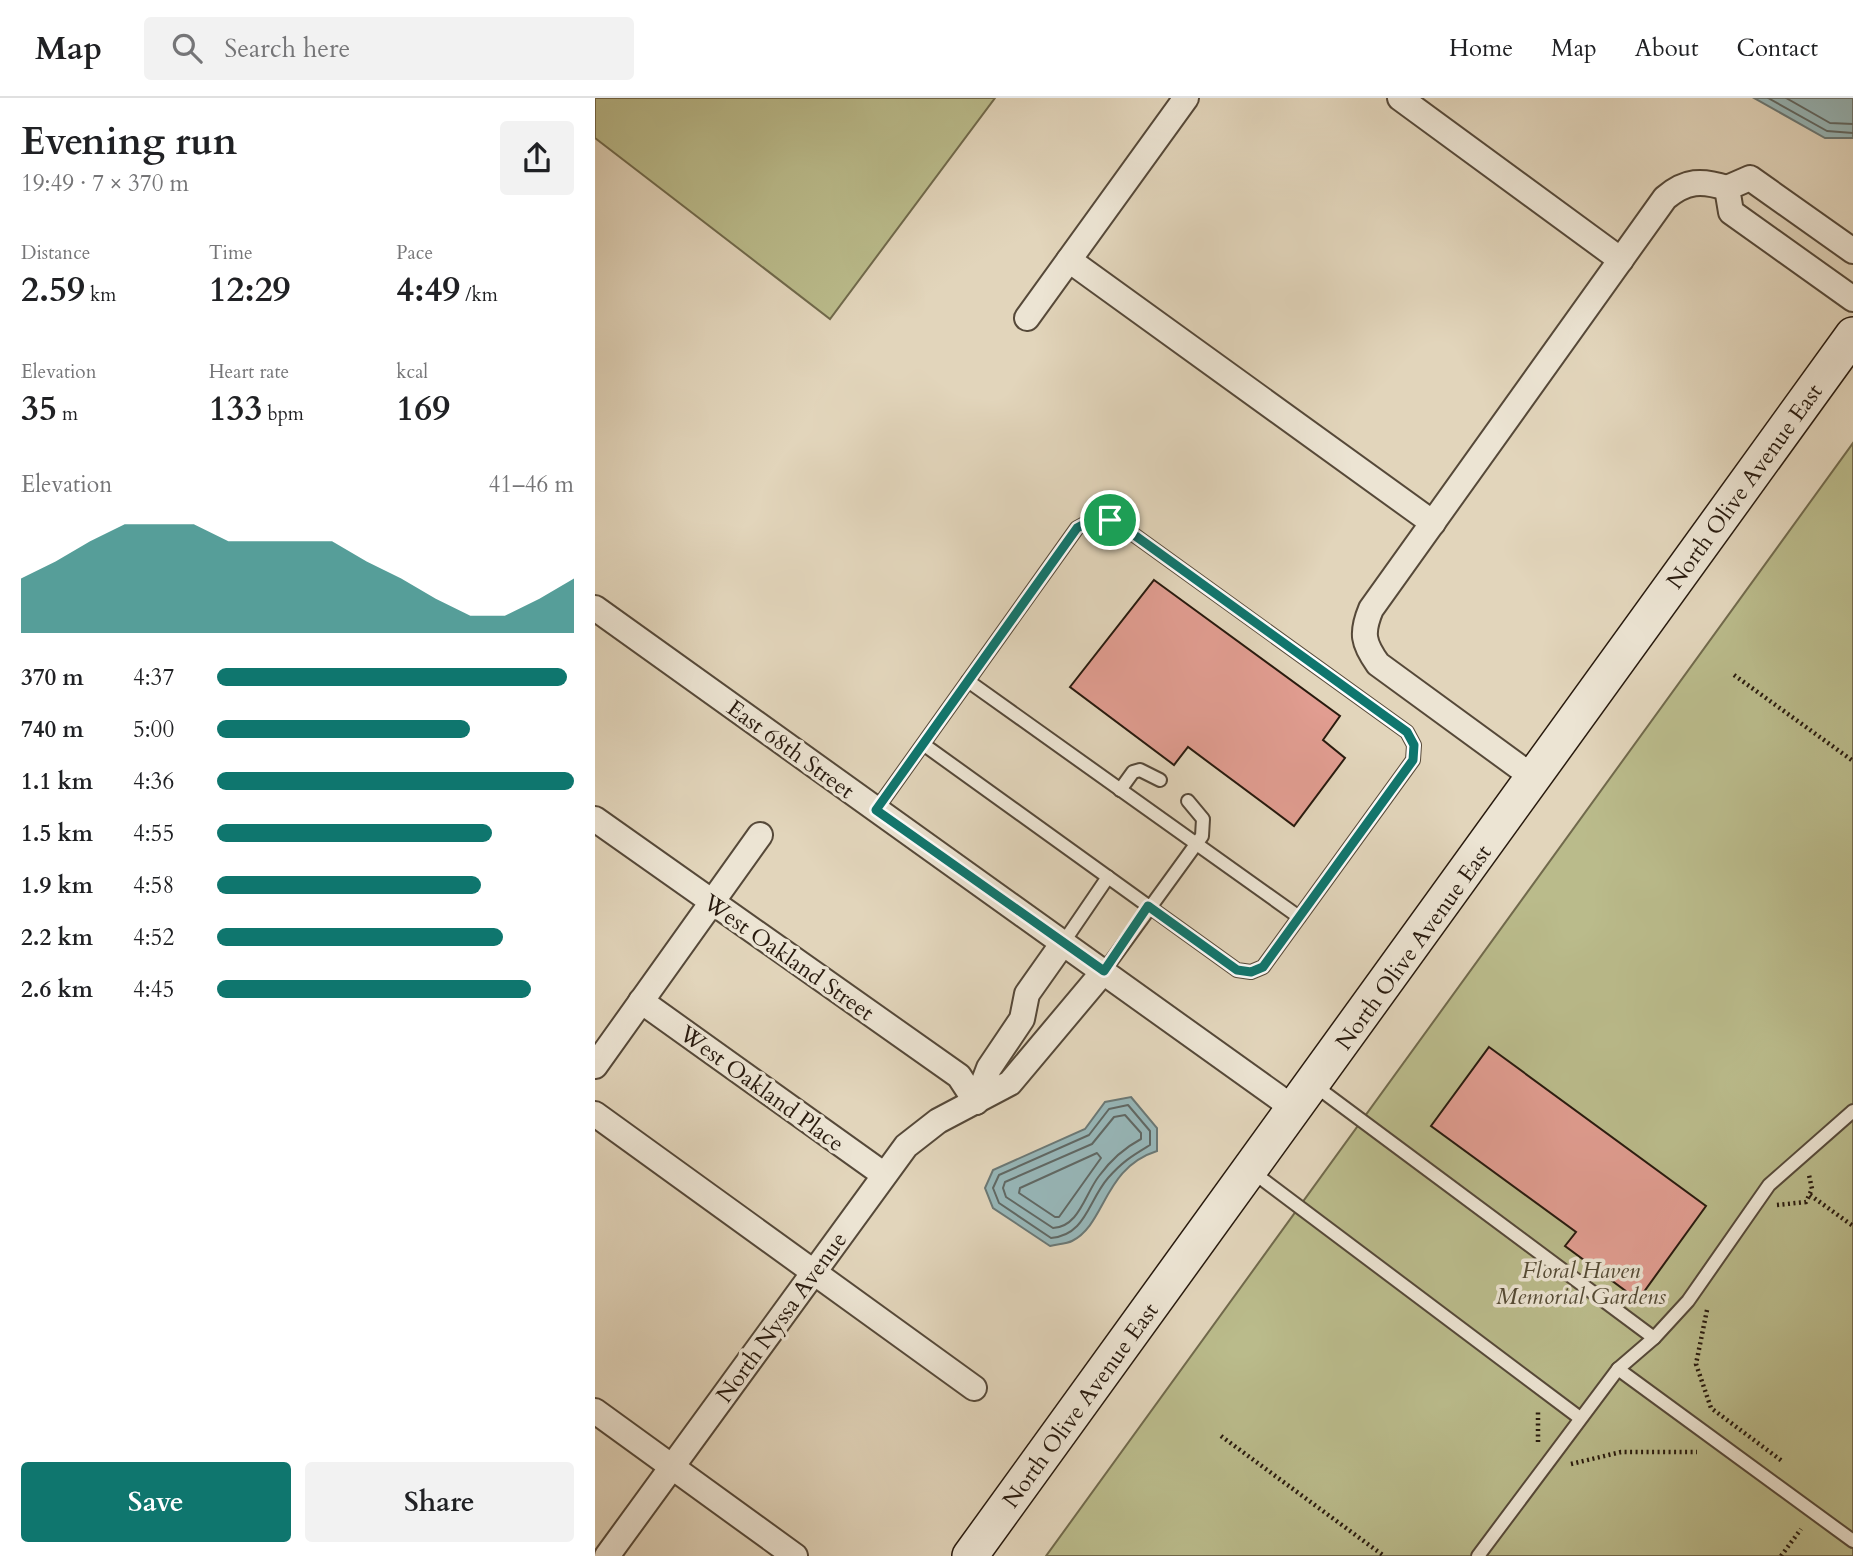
<!DOCTYPE html>
<html lang="en">
<head>
<meta charset="utf-8">
<style>
	body { margin:0; font-family:Cardo,serif; background:#f2f2f2; color:#202124; height:100vh; display:flex; flex-direction:column; font-size:26px; white-space:nowrap }
	* { box-sizing:border-box; margin:0 }
	p { font-size:23px; color:#757577 }
	.icon { flex:none; width:38px; height:38px; fill:none; stroke:currentColor; stroke-width:2; stroke-linecap:round; stroke-linejoin:round }
	.map { position:relative; flex:1; overflow:hidden }
	.panel { display:flex; flex-direction:column; background:#fff; width:595px }
	.panel>* { flex:none }
	.pin { position:absolute; display:grid; place-items:center; width:60px; height:60px; color:#fff; margin:-30px; border:4px solid #fff; border-radius:50%; box-shadow:0 2px 7px #0007 }
	.round { display:grid; place-items:center; flex:none; width:74px; height:74px; border-radius:7px; background:#f2f2f2 }
	.head { display:flex; align-items:center; justify-content:space-between; height:119px; padding:0 21px }
	h1 { font-size:38px; font-weight:600; line-height:52px }
	.stats { display:grid; grid-template-columns:repeat(3,1fr); gap:10px; height:119px; padding:7px 21px }
	.stats div { display:grid; align-content:center }
	.stats b { font-size:35px; font-weight:600 }
	.stats small { font-size:19px; font-weight:400 }
	.stats p { font-size:19px }
	.chart { height:196px; padding:14px 21px }
	.chart p { display:flex; justify-content:space-between }
	.chart svg { width:100%; height:126px; margin-top:7px; fill:#0f766e; opacity:.7 }
	.action { display:flex; gap:14px; margin-top:auto; padding:14px 21px }
	.action a { flex:1; height:80px; border-radius:7px; background:#0f766e; color:#fff; font-size:28px; font-weight:600; line-height:80px; text-align:center }
	.action a+a { background:#f2f2f2; color:#202124 }
	ul { padding:0 21px; list-style:none; font-size:23px }
	li { display:grid; grid-template-columns:112px 84px 1fr; align-items:center; height:52px }
	li i { height:18px; border-radius:9px; background:#0f766e }
	header { display:flex; align-items:center; gap:42px; box-sizing:border-box; height:98px; padding:0 35px; background:#fff; border-bottom:2px solid #e0e0e0 }
	header strong { font-size:33px }
	nav { display:flex; gap:38px; margin-inline-start:auto; font-size:24px }
	.search { width:490px; height:63px; background:#f2f2f2; display:flex; align-items:center; gap:18px; box-sizing:border-box; padding:0 24px; border-radius:7px; color:#757577; font-size:26px }
	main { display:flex; flex:1; min-height:0 }
	.map>svg:first-child { display:block }
	.green { fill:#babb8b; stroke:#716a4c; stroke-width:2 }
	.water { fill:#97b7b9; stroke:#6b7875; stroke-width:2 }
	.lines { fill:none; stroke-linecap:round; stroke-linejoin:round }
	.shore { stroke:#606864; stroke-width:2 }
	.building { fill:#e19d91; stroke:#281a0e; stroke-width:2 }
	.lane-casing { stroke:#564939; stroke-width:16 }
	.street-casing { stroke:#564939; stroke-width:28 }
	.secondary-casing { stroke:#281a0e; stroke-width:38 }
	.path { stroke:#281a0e; stroke-width:4.5; stroke-dasharray:2 3.5; stroke-linecap:butt }
	.lane { stroke:#ece4d3; stroke-width:12 }
	.street { stroke:#ece4d3; stroke-width:24 }
	.secondary { stroke:#ece4d3; stroke-width:35 }
	.route-casing { stroke:#fff; stroke-width:14 }
	.route { stroke:#0f766e; stroke-width:9 }
	.labels { text-anchor:middle; stroke-width:7; stroke-linejoin:round; paint-order:stroke }
	.street-label { font-size:23px; fill:#281a0e; stroke:#ece4d3 }
	.park-label { font-size:23px; font-style:italic; fill:#544a34; stroke:#ece4d3 }
</style>
</head>
<body>
<header>
<strong>Map</strong>
<div class="search"><svg class="icon" aria-label="search" viewBox="0 0 24 24"><circle cx="10" cy="10" r="6"/><path d="M15 15l6 6"/></svg>Search here</div>
<nav><a>Home</a><a>Map</a><a>About</a><a>Contact</a></nav>
</header>
<main>
<section class="panel">
<div class="head"><div><h1>Evening run</h1><p>19:49 · 7 × 370 m</p></div><a class="round"><svg class="icon" aria-label="share" viewBox="0 0 24 24"><path d="M12 15V3M7 8l5-5 5 5M5 13v7h14v-7"/></svg></a></div>
<div class="stats">
<div><p>Distance</p><b>2.59<small> km</small></b></div>
<div><p>Time</p><b>12:29</b></div>
<div><p>Pace</p><b>4:49<small> /km</small></b></div>
</div>
<div class="stats">
<div><p>Elevation</p><b>35<small> m</small></b></div>
<div><p>Heart rate</p><b>133<small> bpm</small></b></div>
<div><p>kcal</p><b>169</b></div>
</div>
<div class="chart"><p><span>Elevation</span>41–46 m</p>
<svg viewBox="0 0 160 44" preserveAspectRatio="none"><path d="M0 44V25L10 19L20 12L30 6L40 6L50 6L60 12L70 12L80 12L90 12L100 19L110 25L120 32L130 38L140 38L150 32L160 25V44z"/></svg>
</div>
<ul>
<li><b>370 m</b>4:37<i style="width:98%"></i></li>
<li><b>740 m</b>5:00<i style="width:71%"></i></li>
<li><b>1.1 km</b>4:36<i style="width:100%"></i></li>
<li><b>1.5 km</b>4:55<i style="width:77%"></i></li>
<li><b>1.9 km</b>4:58<i style="width:74%"></i></li>
<li><b>2.2 km</b>4:52<i style="width:80%"></i></li>
<li><b>2.6 km</b>4:45<i style="width:88%"></i></li>
</ul>
<div class="action"><a>Save</a><a>Share</a></div>
</section>
<div class="map">
<svg width="1258" height="1458" viewBox="0 0 1258 1458">
	<rect width="100%" height="100%" fill="#e2d5bb"/>
	<filter id="stains"><feTurbulence type="fractalNoise" baseFrequency=".00286" numOctaves="4"/><feColorMatrix values="0 0 0 0 .2 0 0 0 0 .09 0 0 0 0 .02 0 0 0 .5 -.17"/></filter>
	<radialGradient id="worn" r=".72"><stop offset=".6" stop-color="#630" stop-opacity="0"/><stop offset="1" stop-color="#630" stop-opacity=".3"/></radialGradient>
	<!-- green -->
	<g class="green">
		<path d="M0,0H400L235,221L0,40Z"/>
		<path d="M1258,345V1458H451Z"/>
	</g>
	<!-- water -->
	<g class="water">
		<path d="M1159,0H1258V40H1230Z"/>
		<path d="M536,999L562,1030V1053C508,1070 511,1126 477,1143C471,1146 462,1146 455,1148L398,1110L390,1090L398,1072L490,1031L510,1004Z"/>
	</g>
	<g class="lines">
		<!-- shore -->
		<g class="shore">
			<path d="M1173,0L1232,33L1258,35"/>
			<path d="M1191,0L1235,25L1258,26"/>
			<path d="M533,1007L555,1033V1047C537,1058 528,1063 513,1080C493,1103 491,1137 456,1140L404,1105L398,1090L404,1077L494,1037L514,1011Z"/>
			<path d="M530,1017L546,1035V1041C531,1049 515,1063 504,1078C490,1096 484,1129 458,1130L411,1099L408,1090L410,1084L497,1046L519,1019Z"/>
			<path d="M502,1055L506,1060L464,1119H460L424,1095L425,1090Z"/>
		</g>
	</g>
	<!-- building -->
	<g class="building">
		<path d="M559,482L745,618L728,642L750,660L699,728L593,649L579,667L475,589Z"/>
		<path d="M894,949L1111,1108L1043,1202L970,1148L981,1134L836,1028Z"/>
	</g>
	<g class="lines">
		<!-- lane casing -->
		<g class="lane-casing">
			<g id="lane">
				<path d="M373,583L704,819"/>
				<path d="M525,692L538,674L545,672L565,682"/>
				<path d="M281,712L482,430L497,422L524,426L812,634L819,647L818,662L668,869L656,874L642,872L328,646"/>
				<path d="M468,845L513,779"/>
				<path d="M509,873L607,738L608,721L593,703"/>
				<path d="M719,987L1059,1240"/>
				<path d="M655,1072L985,1320"/>
				<path d="M1023,1271L1258,1443"/>
				<path d="M883,1458L1023,1271L1059,1240L1093,1203L1174,1087L1258,1013"/>
			</g>
		</g>
		<!-- street casing -->
		<g class="street-casing">
			<g id="street">
				<path d="M805,0L1026,162"/>
				<path d="M1258,153L1155,80L1132,90L1136,114L1258,201"/>
				<path d="M474,162L838,425"/>
				<path d="M432,220L591,0"/>
				<path d="M0,510L701,1012"/>
				<path d="M939,680L783,566C768,545 766,535 776,511L1070,100C1091,82 1107,82 1132,90"/>
				<path d="M0,721L364,978L381,1004"/>
				<path d="M46,903L288,1076"/>
				<path d="M0,968L165,737"/>
				<path d="M381,1004L394,970L427,921L432,896L468,845"/>
				<path d="M0,1016L379,1290"/>
				<path d="M0,1313L200,1458"/>
				<path d="M12,1458L311,1048L343,1023L415,985L509,873"/>
			</g>
		</g>
		<!-- secondary casing -->
		<g class="secondary-casing">
			<path id="secondary" d="M375,1458L1258,237"/>
		</g>
		<!-- path -->
		<g class="path">
			<path d="M1139,577L1258,663"/>
			<path d="M1215,1097L1258,1128"/>
			<path d="M1182,1107L1211,1104L1217,1091L1214,1077"/>
			<path d="M1112,1212L1101,1266L1116,1310L1187,1363"/>
			<path d="M626,1338L789,1458"/>
			<path d="M943,1344V1311"/>
			<path d="M976,1366L1026,1354H1102"/>
			<path d="M1186,1458L1206,1431"/>
		</g>
		<!-- lane -->
		<use href="#lane" class="lane"/>
		<!-- street -->
		<use href="#street" class="street"/>
		<!-- secondary -->
		<use href="#secondary" class="secondary"/>
	</g>
	<g class="lines">
		<!-- route casing -->
		<g class="route-casing">
			<path id="route" d="M497,422L524,426L812,634L819,647L818,662L668,869L656,874L642,872L553,808L509,873L281,712L482,430Z"/>
		</g>
		<!-- route -->
		<use href="#route" class="route"/>
	</g>
	<g class="labels">
		<!-- street labels -->
		<g class="street-label">
			<text transform="translate(1149 388) rotate(-54)" y="8">North Olive Avenue East</text>
			<text transform="translate(196 651) rotate(36)" y="8">East 68th Street</text>
			<text transform="translate(818 849) rotate(-54)" y="8">North Olive Avenue East</text>
			<text transform="translate(194 859) rotate(35)" y="8">West Oakland Street</text>
			<text transform="translate(167 990) rotate(36)" y="8">West Oakland Place</text>
			<text transform="translate(186 1219) rotate(-54)" y="8">North Nyssa Avenue</text>
			<text transform="translate(485 1307) rotate(-54)" y="8">North Olive Avenue East</text>
		</g>
		<!-- park labels -->
		<g class="park-label">
			<text x="986" y="1180">Floral Haven<tspan x="986" dy="26">Memorial Gardens</tspan></text>
		</g>
	</g>
	<rect width="100%" height="100%" filter="url(#stains)"/>
	<rect width="100%" height="100%" fill="url(#worn)"/>
</svg>
<div class="pin" style="left:515px;top:422px;background:#1e9e55"><svg class="icon" aria-label="arrive" viewBox="0 0 24 24"><path d="M6 21V4h12l-3 4 3 4H6"/></svg></div>
</div>
</main>
</body>
</html>
